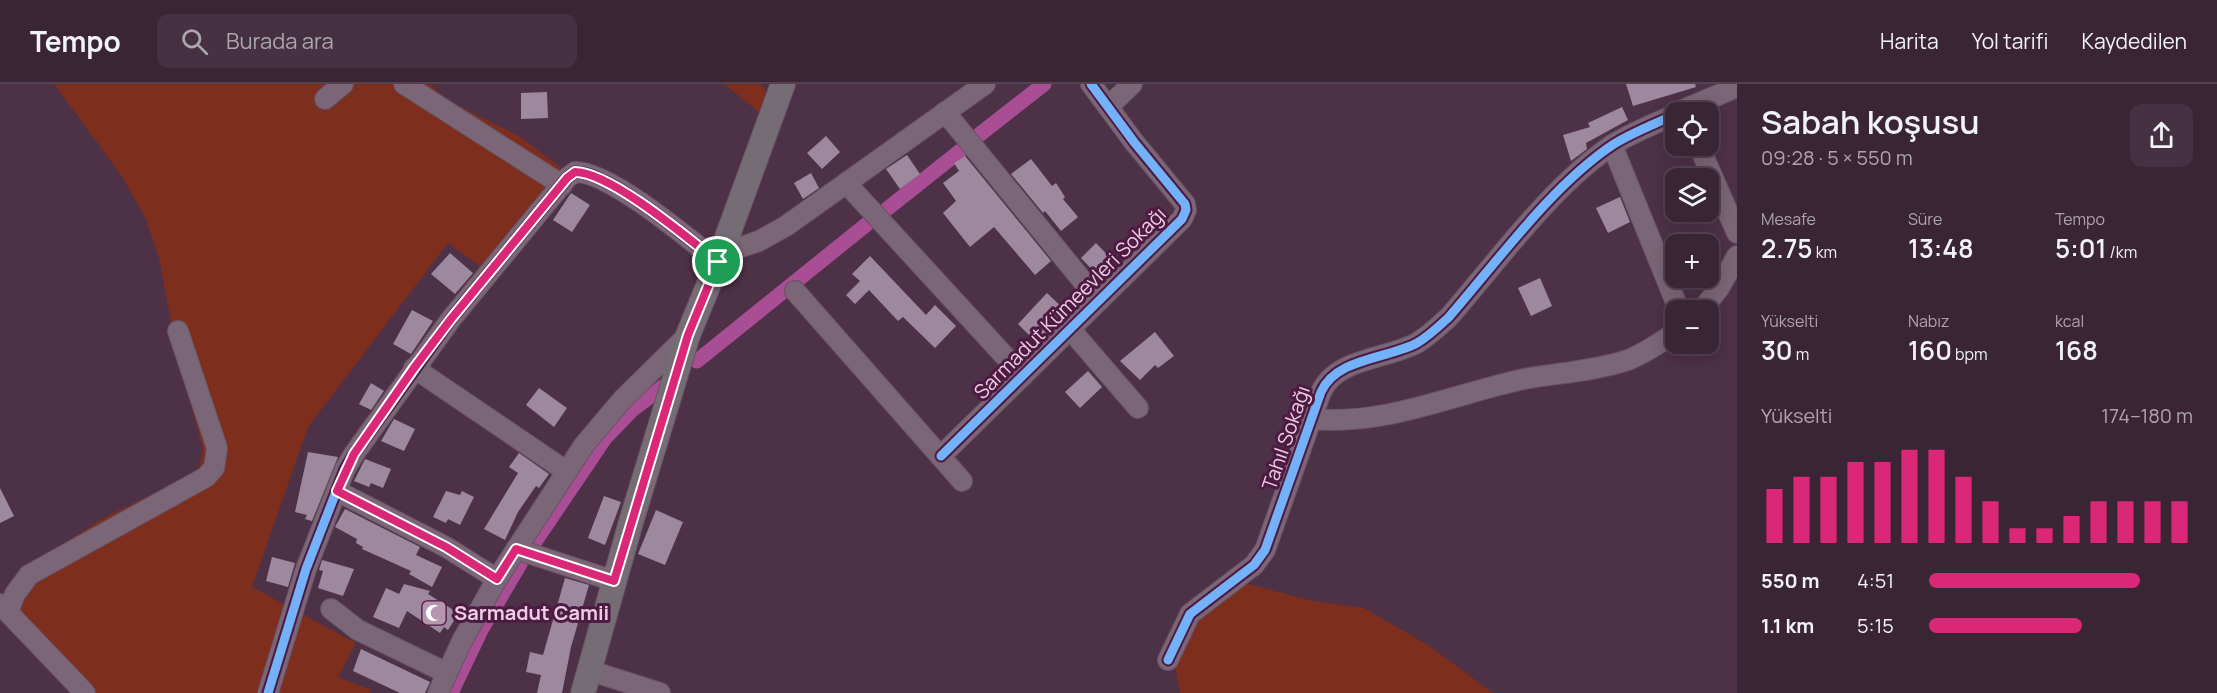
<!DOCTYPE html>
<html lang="tr">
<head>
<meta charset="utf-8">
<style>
	body { margin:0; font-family:Manrope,sans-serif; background:#453141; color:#f1f3f6; height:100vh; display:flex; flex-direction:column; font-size:22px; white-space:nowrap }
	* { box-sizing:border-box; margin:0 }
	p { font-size:20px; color:#aba5ad }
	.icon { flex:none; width:33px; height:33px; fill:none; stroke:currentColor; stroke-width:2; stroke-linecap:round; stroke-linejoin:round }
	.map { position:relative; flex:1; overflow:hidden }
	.side { display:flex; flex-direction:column; background:#3a2535; width:480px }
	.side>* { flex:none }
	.controls { position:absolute; left:1665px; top:18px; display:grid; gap:12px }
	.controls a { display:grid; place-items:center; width:54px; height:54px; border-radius:12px; background:#3a2535; box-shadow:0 3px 15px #0003,0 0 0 2px #544250; font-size:30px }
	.pin { position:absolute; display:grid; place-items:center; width:51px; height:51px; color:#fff; margin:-26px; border:3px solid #fff; border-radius:50%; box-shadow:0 2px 6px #0007 }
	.round { display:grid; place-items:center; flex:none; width:63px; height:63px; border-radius:12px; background:#453141 }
	.summary { display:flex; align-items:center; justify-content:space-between; height:102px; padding:0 24px }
	h1 { font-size:33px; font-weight:600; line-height:45px }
	.stats { display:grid; grid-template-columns:repeat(3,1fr); gap:9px; height:102px; padding:6px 24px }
	.stats div { display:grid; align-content:center }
	.stats b { font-size:26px; font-weight:600 }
	.stats small { font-size:16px; font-weight:400 }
	.stats p { font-size:16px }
	.chart { height:168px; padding:12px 24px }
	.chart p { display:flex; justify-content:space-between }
	.chart svg { width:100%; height:108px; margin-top:6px; stroke:#db2777; stroke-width:6 }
	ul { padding:0 24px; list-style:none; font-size:20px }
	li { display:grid; grid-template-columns:96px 72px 1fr; align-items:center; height:45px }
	li i { height:15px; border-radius:8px; background:#db2777 }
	header { display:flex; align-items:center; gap:36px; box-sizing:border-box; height:84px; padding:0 30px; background:#3a2535; border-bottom:2px solid #544250 }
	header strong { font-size:28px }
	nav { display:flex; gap:33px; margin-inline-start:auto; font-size:21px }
	.search { width:420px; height:54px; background:#453141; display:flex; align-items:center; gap:15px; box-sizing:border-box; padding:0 21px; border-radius:12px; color:#aba5ad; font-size:22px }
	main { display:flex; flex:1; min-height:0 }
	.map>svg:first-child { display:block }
	.green { fill:#7d2e1d }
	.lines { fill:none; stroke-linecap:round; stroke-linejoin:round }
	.canal { stroke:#a94d95; stroke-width:15 }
	.building { fill:#9e889e }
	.minor-casing { stroke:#695063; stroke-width:22 }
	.major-casing { stroke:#695063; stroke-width:26 }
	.minor { stroke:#7a6676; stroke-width:20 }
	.major { stroke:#766c75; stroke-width:24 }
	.cycleway-casing { stroke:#4d1a43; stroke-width:13 }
	.cycleway { stroke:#73b2f8; stroke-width:9 }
	.route-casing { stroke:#fff; stroke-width:12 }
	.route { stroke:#db2777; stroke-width:8 }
	.labels { text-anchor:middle; stroke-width:6; stroke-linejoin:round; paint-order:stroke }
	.street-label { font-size:20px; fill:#edcde4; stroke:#4d1a43 }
	.poi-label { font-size:20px; font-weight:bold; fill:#edcde4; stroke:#4d1a43; text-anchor:start }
</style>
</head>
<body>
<header>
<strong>Tempo</strong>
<div class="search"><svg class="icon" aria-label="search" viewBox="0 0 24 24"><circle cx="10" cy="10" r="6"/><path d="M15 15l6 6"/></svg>Burada ara</div>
<nav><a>Harita</a><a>Yol tarifi</a><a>Kaydedilen</a></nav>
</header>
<main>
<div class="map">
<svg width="1737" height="609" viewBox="0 0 1737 609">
	<rect width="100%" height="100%" fill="#4d3147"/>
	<!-- green -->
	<g class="green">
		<path d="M54,0H430L447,16L519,52L561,84L481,183L448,159L308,343L252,503L356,559L338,593L371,606L370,609H73L5,515L9,500L39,475L107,432L187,393L199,384L203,365L177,270L159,174L145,133L121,91Z"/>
		<path d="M724,0H760L767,8L760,29Z"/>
		<path d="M1241,498L1313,517L1364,524L1428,561L1493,609H1180L1175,582L1190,538Z"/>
	</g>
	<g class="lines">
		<!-- canal -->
		<g class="canal">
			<path d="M979,51L1044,0"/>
			<path d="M887,125L960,67"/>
			<path d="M697,277L867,140"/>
			<path d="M534,459L605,354L632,326L664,302"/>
			<path d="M451,609L481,546L520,480"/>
		</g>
	</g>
	<!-- building -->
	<g class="building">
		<path d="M1626,0H1695L1696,3L1633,22Z"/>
		<path d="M547,8L548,34L521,35V9Z"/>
		<path d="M1622,23L1628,36L1586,59L1587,65L1571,77L1563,51L1590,43L1588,39Z"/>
		<path d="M826,52L840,68L822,85L807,69Z"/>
		<path d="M907,71L920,90L900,105L886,85Z"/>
		<path d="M965,72L1051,177L1035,191L994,143L970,163L943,129L956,117L943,99L959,87L954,79Z"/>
		<path d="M1031,75L1052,102L1056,99L1065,113L1063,115L1078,133L1061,147L1045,127L1043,129L1011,90Z"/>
		<path d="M811,89L819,104L803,115L794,99Z"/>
		<path d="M571,109L590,121L572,148L553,136Z"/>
		<path d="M1620,113L1630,138L1608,149L1596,124Z"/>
		<path d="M1096,159L1117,181L1102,196L1081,174Z"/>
		<path d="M450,169L473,189L455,210L431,190Z"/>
		<path d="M870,172L926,231L935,221L956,242L935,264L903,233L898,237L869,206L855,220L846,211L860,197L852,190Z"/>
		<path d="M1540,194L1552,222L1531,232L1518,204Z"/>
		<path d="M1047,209L1067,228L1037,259L1018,240Z"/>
		<path d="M412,226L433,237L411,270L393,260Z"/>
		<path d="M1155,248L1174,272L1158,284L1155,281L1140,296L1120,277Z"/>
		<path d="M1088,287L1102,303L1080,324L1065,308Z"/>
		<path d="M371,299L384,307L371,326L359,320Z"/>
		<path d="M539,304L567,324L554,343L526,321Z"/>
		<path d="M394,335L415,345L404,367L381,357Z"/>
		<path d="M308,368L338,373L312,437L305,435L307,431L295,428Z"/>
		<path d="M519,369L549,390L539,404L536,402L518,428L505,456L484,445L518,389L509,383Z"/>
		<path d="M365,375L391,385L383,404L371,399L369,403L354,397Z"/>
		<path d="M0,404L14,432L0,439Z"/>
		<path d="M446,407L460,411L462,407L474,413L460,441L448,435L446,439L433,433Z"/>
		<path d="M604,412L621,418L605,461L588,454Z"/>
		<path d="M345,425L420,463L416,471L442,483L432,503L409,490L411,487L362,465L363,463L356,459L357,455L335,443Z"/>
		<path d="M656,426L683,438L665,481L638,470Z"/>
		<path d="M272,473L295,479L288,503L266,497Z"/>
		<path d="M322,476L354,485L343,512L318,504L323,487L319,486Z"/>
		<path d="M565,494L589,501L571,563L562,609H537L541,591L526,588L530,568L543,571Z"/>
		<path d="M404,500L430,507L428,510L455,527L451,532L455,535L448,546L444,543L440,549L407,527L399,544L373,533L386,504L399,510Z"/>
		<path d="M361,565L430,598L425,609H400L353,587Z"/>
	</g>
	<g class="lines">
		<!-- minor casing -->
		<g class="minor-casing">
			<g id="minor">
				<path d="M404,0L562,101"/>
				<path d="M325,15L343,0"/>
				<path d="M1108,23L1132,0"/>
				<path d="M945,28L1099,217"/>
				<path d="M1678,28L1737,3"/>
				<path d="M1612,61L1679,226"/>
				<path d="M1699,62L1737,149"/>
				<path d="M846,99L1023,292"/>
				<path d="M721,170L759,157L786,142L985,0"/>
				<path d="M795,207L962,397"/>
				<path d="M1702,226L1719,204L1737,172"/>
				<path d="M1070,245L1138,324"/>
				<path d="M414,284L566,387"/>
				<path d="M1312,335C1385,342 1454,310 1524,295C1557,289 1595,287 1628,276C1645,269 1660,259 1676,248"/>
				<path d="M941,372L1182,135L1186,126L1185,120L1134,58L1091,0"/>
				<path d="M337,407L446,463L497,495"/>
				<path d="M516,465L614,497"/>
				<path d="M0,520L85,609"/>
				<path d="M331,525L358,546L447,589"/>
				<path d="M8,528L15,510L29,491L206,393L214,384L217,364L178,247"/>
				<path d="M1168,576L1190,530L1254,481L1265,466L1321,308C1336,274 1387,275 1417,259C1429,252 1439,242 1449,233C1497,178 1553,100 1614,60C1633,48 1655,40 1676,30"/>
				<path d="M588,586L660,609"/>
				<path d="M268,609L306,485L345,385L354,370L451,235L567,94L575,88C609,87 689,155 718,178"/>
				<path d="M438,609L462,557L497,495L584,361L623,315L688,251"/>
			</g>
		</g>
		<!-- major casing -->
		<g class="major-casing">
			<path id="major" d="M583,609L631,438L688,251L718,178L783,0"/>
		</g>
		<!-- minor -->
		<use href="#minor" class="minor"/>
		<!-- major -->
		<use href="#major" class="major"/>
		<!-- cycleway casing -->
		<g class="cycleway-casing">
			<g id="cycleway">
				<path d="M941,372L1182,135L1186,126L1185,120L1134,58L1091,0"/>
				<path d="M1168,576L1190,530L1254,481L1265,466L1321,308C1336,274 1387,275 1417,259C1429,252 1439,242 1449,233C1497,178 1553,100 1614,60C1633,48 1655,40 1676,30"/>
				<path d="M268,609L306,485L345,385L354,370L451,235L567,94L575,88C609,87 689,155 718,178"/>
			</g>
		</g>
		<!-- cycleway -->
		<use href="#cycleway" class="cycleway"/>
	</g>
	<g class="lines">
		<!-- route casing -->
		<g class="route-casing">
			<path id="route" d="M575,88C610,88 689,155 718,178L688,251L614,497L516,465L497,495L446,463L337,407L354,370L414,284L451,235L567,94Z"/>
		</g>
		<!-- route -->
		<use href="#route" class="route"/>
	</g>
	<!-- icons -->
	<defs>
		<g id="mosque-square" transform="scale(1.35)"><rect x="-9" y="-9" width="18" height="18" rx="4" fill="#b596ad" stroke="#4d1a43"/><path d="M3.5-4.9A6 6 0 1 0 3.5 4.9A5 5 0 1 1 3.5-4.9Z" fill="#fff"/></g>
	</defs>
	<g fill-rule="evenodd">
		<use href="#mosque-square" x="434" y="529"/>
	</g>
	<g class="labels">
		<!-- street labels -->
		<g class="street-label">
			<text transform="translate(1070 219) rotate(-45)" y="7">Sarmadut Kümeevleri Sokağı</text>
			<text transform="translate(1286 354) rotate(-71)" y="7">Tahıl Sokağı</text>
		</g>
		<!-- poi labels -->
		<g class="poi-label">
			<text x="454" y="536">Sarmadut Camii</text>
		</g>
	</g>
</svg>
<div class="controls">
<a><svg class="icon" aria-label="locate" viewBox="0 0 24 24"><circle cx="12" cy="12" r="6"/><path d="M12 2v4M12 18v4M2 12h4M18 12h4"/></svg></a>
<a><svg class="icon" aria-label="layers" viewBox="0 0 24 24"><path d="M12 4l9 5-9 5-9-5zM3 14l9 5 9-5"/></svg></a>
<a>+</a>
<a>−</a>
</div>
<div class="pin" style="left:718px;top:178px;background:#1e9e55"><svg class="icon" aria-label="arrive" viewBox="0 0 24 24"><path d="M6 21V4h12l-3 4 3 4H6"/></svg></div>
</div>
<section class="side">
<div class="summary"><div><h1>Sabah koşusu</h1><p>09:28 · 5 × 550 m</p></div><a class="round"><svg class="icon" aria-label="share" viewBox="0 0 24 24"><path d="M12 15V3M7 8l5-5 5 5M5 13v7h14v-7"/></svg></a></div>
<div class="stats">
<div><p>Mesafe</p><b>2.75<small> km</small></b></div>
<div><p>Süre</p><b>13:48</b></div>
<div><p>Tempo</p><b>5:01<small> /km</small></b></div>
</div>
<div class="stats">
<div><p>Yükselti</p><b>30<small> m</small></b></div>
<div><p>Nabız</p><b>160<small> bpm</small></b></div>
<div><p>kcal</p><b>168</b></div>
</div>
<div class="chart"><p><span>Yükselti</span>174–180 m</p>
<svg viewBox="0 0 160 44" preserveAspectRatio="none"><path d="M5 44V22M15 44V17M25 44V17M35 44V11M45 44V11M55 44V6M65 44V6M75 44V17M85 44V27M95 44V38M105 44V38M115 44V33M125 44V27M135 44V27M145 44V27M155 44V27"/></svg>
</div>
<ul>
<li><b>550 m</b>4:51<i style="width:80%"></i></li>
<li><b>1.1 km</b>5:15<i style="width:58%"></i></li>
</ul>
</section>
</main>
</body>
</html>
